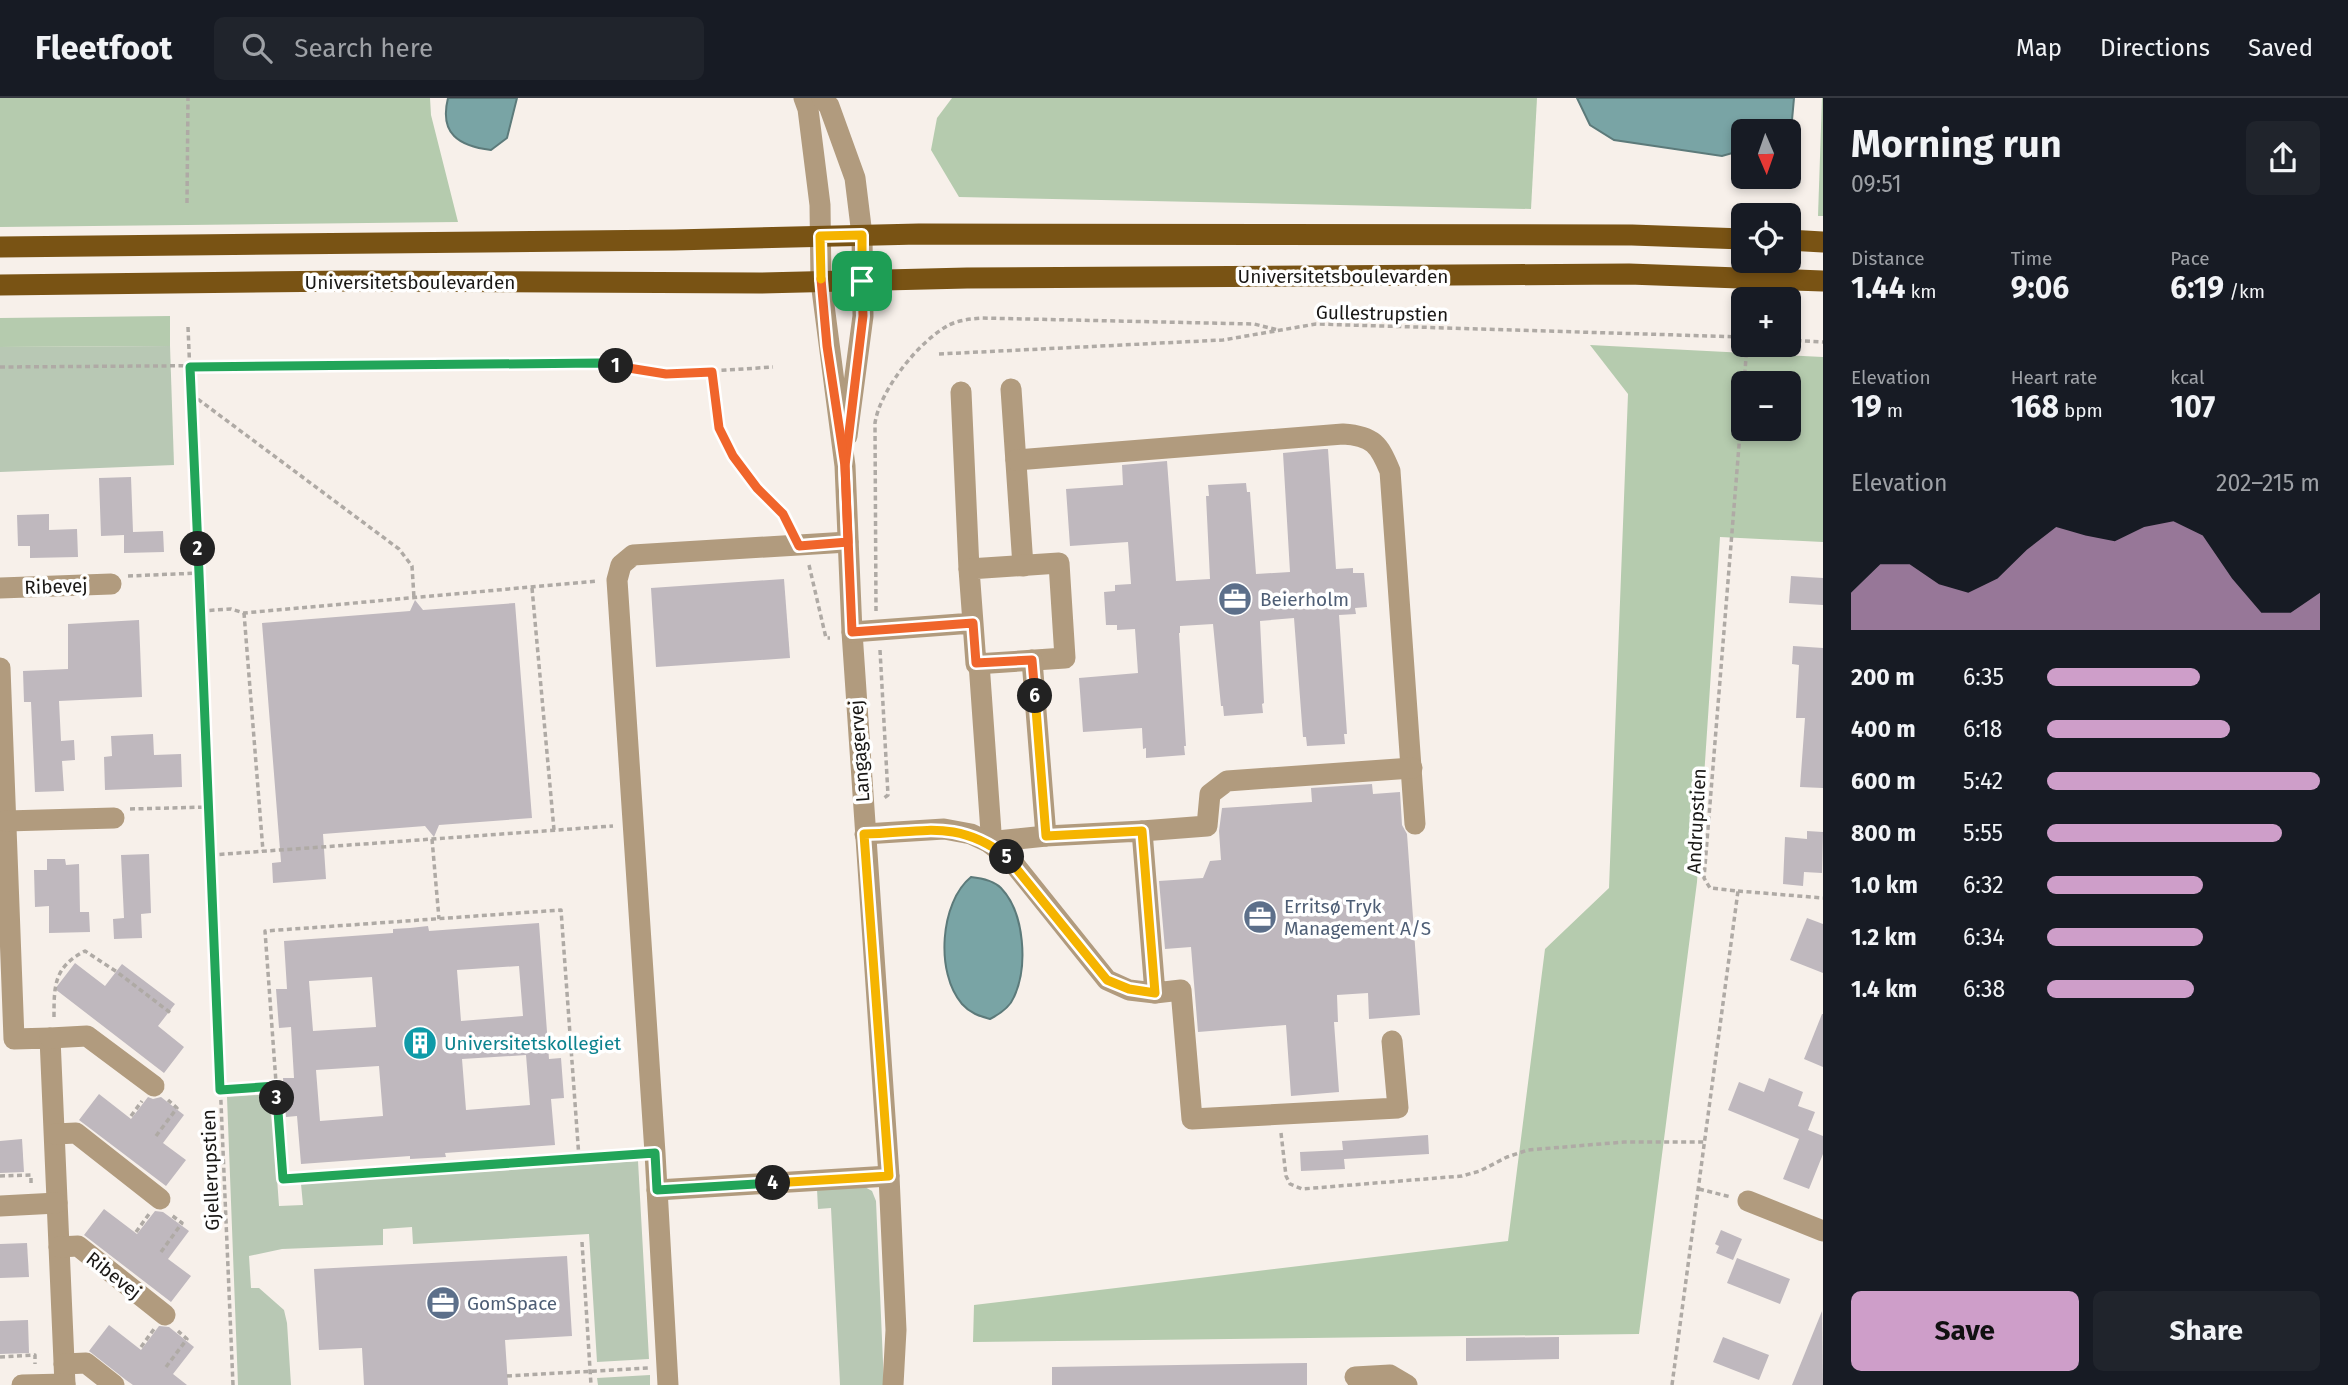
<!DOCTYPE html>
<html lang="en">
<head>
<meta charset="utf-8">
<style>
	body { margin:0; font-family:"Fira Sans",sans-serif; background:#20242c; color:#f1f3f6; height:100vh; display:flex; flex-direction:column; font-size:26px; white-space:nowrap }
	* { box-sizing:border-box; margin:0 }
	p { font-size:23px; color:#9ea1a6 }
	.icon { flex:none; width:38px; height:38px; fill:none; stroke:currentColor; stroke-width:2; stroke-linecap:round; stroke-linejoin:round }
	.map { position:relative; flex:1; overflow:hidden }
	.sheet { display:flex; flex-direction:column; background:#171b24; width:525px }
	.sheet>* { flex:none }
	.needle { width:46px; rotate:178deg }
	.buttons { position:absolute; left:1731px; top:21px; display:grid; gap:14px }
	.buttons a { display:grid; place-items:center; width:70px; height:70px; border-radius:10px; background:#171b24; box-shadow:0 4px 10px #0003; font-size:35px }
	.pin { position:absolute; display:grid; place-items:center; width:60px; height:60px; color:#fff; margin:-30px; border-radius:14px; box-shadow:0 4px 10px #0006 }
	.km { position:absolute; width:35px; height:35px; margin:-18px; border-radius:50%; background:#222; color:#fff; font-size:19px; line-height:35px; text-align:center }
	.round { display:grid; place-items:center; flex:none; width:74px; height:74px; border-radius:10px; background:#20242c }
	.summary { display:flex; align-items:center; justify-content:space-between; height:119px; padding:0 28px }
	h1 { font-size:38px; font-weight:700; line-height:52px }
	.stats { display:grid; grid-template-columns:repeat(3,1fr); gap:10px; height:119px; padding:7px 28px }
	.stats div { display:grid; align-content:center }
	.stats b { font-size:30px; font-weight:700 }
	.stats small { font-size:19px; font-weight:400 }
	.stats p { font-size:19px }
	.chart { height:196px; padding:14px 28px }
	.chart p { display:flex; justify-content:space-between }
	.chart svg { width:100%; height:126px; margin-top:7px; fill:#ce9ec9; opacity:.7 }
	.action { display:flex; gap:14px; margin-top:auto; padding:14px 28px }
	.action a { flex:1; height:80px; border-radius:10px; background:#ce9ec9; color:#111; font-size:28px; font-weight:700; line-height:80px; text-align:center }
	.action a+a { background:#20242c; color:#f1f3f6 }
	ul { padding:0 28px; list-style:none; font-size:23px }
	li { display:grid; grid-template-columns:112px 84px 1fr; align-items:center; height:52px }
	li i { height:18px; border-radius:9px; background:#ce9ec9 }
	header { display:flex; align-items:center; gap:42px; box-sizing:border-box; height:98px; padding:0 35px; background:#171b24; border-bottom:2px solid #363941 }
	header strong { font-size:33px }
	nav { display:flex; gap:38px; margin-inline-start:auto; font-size:24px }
	.search { width:490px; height:63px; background:#20242c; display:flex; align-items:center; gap:18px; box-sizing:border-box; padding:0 24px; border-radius:10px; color:#9ea1a6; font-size:26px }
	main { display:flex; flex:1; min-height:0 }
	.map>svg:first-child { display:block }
	.green { fill:#b8c8b4 }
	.forest { fill:#b5cbae; fill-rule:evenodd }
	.water { fill:#79a4a5; stroke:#5c7a7a; stroke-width:2 }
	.building { fill:#bfb8be; fill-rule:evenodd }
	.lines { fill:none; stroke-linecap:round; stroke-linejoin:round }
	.path { stroke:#afaaa5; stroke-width:3.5; stroke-dasharray:5 3.5; stroke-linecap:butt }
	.minor { stroke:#b19b7e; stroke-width:21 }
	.major { stroke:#795314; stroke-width:21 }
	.split-1-casing { stroke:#fff; stroke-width:14 }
	.split-2-casing { stroke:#fff; stroke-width:14 }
	.split-3-casing { stroke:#fff; stroke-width:14 }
	.split-4-casing { stroke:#fff; stroke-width:14 }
	.split-5-casing { stroke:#fff; stroke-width:14 }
	.split-6-casing { stroke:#fff; stroke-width:14 }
	.split-7-casing { stroke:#fff; stroke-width:14 }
	.split-8-casing { stroke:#fff; stroke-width:14 }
	.split-1 { stroke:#f0652b; stroke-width:9 }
	.split-2 { stroke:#22a559; stroke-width:9 }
	.split-3 { stroke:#22a559; stroke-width:9 }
	.split-4 { stroke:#22a559; stroke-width:9 }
	.split-5 { stroke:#f5b400; stroke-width:9 }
	.split-6 { stroke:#f5b400; stroke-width:9 }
	.split-7 { stroke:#f0652b; stroke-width:9 }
	.split-8 { stroke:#f5b400; stroke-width:9 }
	.labels { text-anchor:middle; stroke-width:7; stroke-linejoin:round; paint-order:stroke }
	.street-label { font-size:19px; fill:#191715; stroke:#fff }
	.service-label { font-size:19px; fill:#4e5e75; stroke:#fff; text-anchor:start }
	.culture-label { font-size:19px; fill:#0d838f; stroke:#fff; text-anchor:start }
</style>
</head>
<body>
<header>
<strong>Fleetfoot</strong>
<div class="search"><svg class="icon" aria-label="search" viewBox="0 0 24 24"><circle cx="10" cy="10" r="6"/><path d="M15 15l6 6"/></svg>Search here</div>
<nav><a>Map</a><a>Directions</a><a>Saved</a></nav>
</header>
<main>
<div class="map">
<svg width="1823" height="1287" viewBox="0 0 1823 1287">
	<rect width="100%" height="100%" fill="#f7f0ea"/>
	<!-- green -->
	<g class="green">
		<path d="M170,248L174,367L0,374V249Z"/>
		<path d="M271,996L279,1108L303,1107L301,1086L638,1063L649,1261L597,1264L589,1136L413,1146L412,1129L383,1131V1147L282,1151L249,1158L251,1190H259L284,1212L287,1225L291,1287H238L227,999Z"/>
		<path d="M865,1089L872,1093L876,1103L884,1287H840L831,1110L818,1111L817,1091Z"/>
		<path d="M650,1277V1287H598L597,1280Z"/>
	</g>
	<!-- forest -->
	<g class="forest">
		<path d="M0,0H430L431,17L458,124L0,129Z"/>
		<path d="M952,0H1537L1531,111L959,99L931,52L937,20Z"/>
		<path d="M1822,0H1823V118H1818Z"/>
		<path d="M170,218V248L0,249V220Z"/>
		<path d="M1590,247L1823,259V444L1720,439L1697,784L1639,1236L973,1244L974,1207L1508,1143L1545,851L1609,790L1628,296ZM1788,285V331H1743V285Z"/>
	</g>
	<!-- water -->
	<g class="water">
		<path d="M448,0H517L507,40L491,52C459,48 439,36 448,0Z"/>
		<path d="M1577,0H1794L1792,22L1781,33H1743V52L1722,58L1614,42L1590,27Z"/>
		<path d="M971,779C981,780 993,782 1001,790C1025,815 1028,869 1014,899C1010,909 1000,916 990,921C979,918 970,915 962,906C935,875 940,804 971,779Z"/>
	</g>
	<!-- building -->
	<g class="building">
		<path d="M1324,351H1328L1336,471L1353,470V475H1364L1367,509L1355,510L1356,516L1339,517L1347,636H1344L1345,646L1307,648L1306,639H1303L1294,520L1260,523L1264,605L1262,606L1263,615L1224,618L1223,608H1221L1213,526L1180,528V535H1179L1186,648H1184L1185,657L1146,660V650L1143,651L1142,630L1083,634L1079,580L1138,575L1135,531L1117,532V527H1106L1104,494L1115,493V487L1131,486L1128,444L1070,448L1066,391L1123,387L1122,367L1167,363L1176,483L1210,481L1206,398H1209L1208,387L1246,385L1247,394H1250L1256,476L1290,474L1283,355Z"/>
		<path d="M131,379L133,434L163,433L164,454L124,455V437L101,438L99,380Z"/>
		<path d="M49,416V432L77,431L78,459L30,460V448H18L17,417Z"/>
		<path d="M1791,478L1823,480V507L1789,505Z"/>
		<path d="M784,481L790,560L656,569L651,490Z"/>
		<path d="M415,502L423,512L515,505L532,720L439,727L434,739L425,728L323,736L326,781L273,785L272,765L281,764L262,525L410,513Z"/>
		<path d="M139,522L142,599L59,603L61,643L74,642L75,662L62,663L64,693L35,694L31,604H24L23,573L68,571V526Z"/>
		<path d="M1793,548L1823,550V690L1800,689L1805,620H1796L1799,567L1792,566Z"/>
		<path d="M153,636L154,657L181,656L182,689L105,692L104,659L112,658L111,638Z"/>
		<path d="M1372,686L1373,696L1400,694L1402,727L1407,736L1420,917L1369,921L1368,895L1337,897L1338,924H1334L1339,994L1291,998L1286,927L1198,934L1191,849L1165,851L1159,783L1203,780L1210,763L1221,762L1219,733L1222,710L1312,704L1311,690Z"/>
		<path d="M1807,733L1823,734L1822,775L1804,774L1803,788L1783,786L1785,739L1807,741Z"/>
		<path d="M149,756L151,815L141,816L142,840L114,841L113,821L124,820L121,757Z"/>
		<path d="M47,761H65L66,767L79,766L80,814H89L90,834L49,835V808L35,809L34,772H47Z"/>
		<path d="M1807,820L1823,826V875L1790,862Z"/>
		<path d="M539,825L549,961L561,960L564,1000L551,1001L555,1047L445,1055L446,1059L410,1061V1058L301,1066L297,1018L286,1019L283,980H294L291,929L279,930L276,891H287L284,843L393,835V831L410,830L428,828L429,833ZM519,868L523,918L461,923L457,872ZM372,879L376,929L313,933L309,883ZM526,957L530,1007L466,1012L462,961ZM379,968L383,1018L320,1023L316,972Z"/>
		<path d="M75,865L105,888L122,866L175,906L158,928L184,949L164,975L55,891Z"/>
		<path d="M1822,916H1823V969L1804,961Z"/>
		<path d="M1769,980L1803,994L1798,1008L1815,1014L1808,1032L1823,1038V1056L1809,1091L1783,1081L1799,1041L1728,1012L1739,984L1764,994Z"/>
		<path d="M99,996L131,1021L148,999L153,1001L161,999L184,1017L163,1045L186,1062L166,1088L79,1022Z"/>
		<path d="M1428,1037L1429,1056L1344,1061L1345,1071L1301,1073L1300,1054L1343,1052L1342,1043Z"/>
		<path d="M22,1041L24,1074L0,1075V1043Z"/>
		<path d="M104,1111L137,1136L155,1113L163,1114L189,1133L168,1161L191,1178L171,1204L84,1137Z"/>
		<path d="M1721,1132L1742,1141L1733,1162L1716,1155L1719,1148L1715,1146Z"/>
		<path d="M27,1145L29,1179L0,1180V1146Z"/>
		<path d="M567,1158L572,1238L505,1242L508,1287H364L362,1250L319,1252L314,1171Z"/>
		<path d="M1737,1160L1790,1181L1780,1206L1727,1185Z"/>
		<path d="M1822,1213L1823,1287H1792Z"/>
		<path d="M28,1222L29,1255L0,1256V1223Z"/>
		<path d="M109,1227L141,1252L159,1228L169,1229L194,1249L173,1276L187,1287H133L126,1282L89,1253Z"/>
		<path d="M1559,1239V1261L1466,1263V1240Z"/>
		<path d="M1723,1239L1769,1257L1759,1282L1713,1264Z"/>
		<path d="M1307,1265V1287H1052V1269Z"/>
	</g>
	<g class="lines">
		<!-- path -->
		<g class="path">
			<path d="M187,105L188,0"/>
			<path d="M188,229L233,1287"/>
			<path d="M1788,242L1823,244"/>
			<path d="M939,256L1223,242L1316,226L1743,239"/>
			<path d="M0,269L598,265L666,276L773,269"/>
			<path d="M712,274L719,330L733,358L757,390L783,416L788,427"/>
			<path d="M1744,285L1747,247"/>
			<path d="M191,296L399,451L412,468L414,500"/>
			<path d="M809,467L826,540H830"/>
			<path d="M128,478L199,475"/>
			<path d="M532,490L554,732"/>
			<path d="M201,513L231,511L244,515L597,483"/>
			<path d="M876,513L875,325C880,292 919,243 949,227C959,222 970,221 981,220L1254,226L1278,232"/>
			<path d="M244,515L263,753"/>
			<path d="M880,552L888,697L884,700"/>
			<path d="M130,711L209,709"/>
			<path d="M432,741L439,821"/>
			<path d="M211,757L613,728"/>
			<path d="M1738,793L1823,800"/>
			<path d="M54,919C54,887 54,869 85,853L117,874L172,916"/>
			<path d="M220,992L276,988"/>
			<path d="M131,1018L142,1003"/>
			<path d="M1281,1035L1286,1078L1290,1086L1302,1091L1462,1078L1480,1073L1507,1059L1528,1052L1624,1044H1704"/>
			<path d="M156,1038L177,1010L168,1002"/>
			<path d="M579,1060L561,812L265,833L283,1081L635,1056"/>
			<path d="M0,1078L31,1077V1086"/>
			<path d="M1699,1091L1731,1099"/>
			<path d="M136,1134L149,1116"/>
			<path d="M582,1144L591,1287"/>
			<path d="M161,1154L182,1125L170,1116"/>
			<path d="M141,1249L154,1231"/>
			<path d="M0,1259L35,1257V1266"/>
			<path d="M166,1269L187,1241L178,1233"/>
			<path d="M507,1278L648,1270"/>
			<path d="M1672,1287L1738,793L1710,790L1704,780L1743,298"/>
		</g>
		<!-- minor -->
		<g class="minor">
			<path d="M804,0L808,11L820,107L821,184L845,368L852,534L889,1078L896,1232L893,1287"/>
			<path d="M822,0L829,8L855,80L862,137L863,218L847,338"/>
			<path d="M1011,291L1023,468"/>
			<path d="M961,294L969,471"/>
			<path d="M1016,362L1343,336C1373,338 1379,346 1390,373L1415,726"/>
			<path d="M0,490L111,486"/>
			<path d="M852,534L973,525L969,471L1059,465L1065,560L976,566L973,525"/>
			<path d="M1032,562L1046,738"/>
			<path d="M979,565L991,734L988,744L1046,738L1142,733L1155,895L1181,892L1192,1021L1398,1010L1392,943"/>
			<path d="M0,570L14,941L50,940L65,1287"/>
			<path d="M6,723L114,720"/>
			<path d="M1142,733L1207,728L1210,696L1227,683L1412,670"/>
			<path d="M865,736L944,731L971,736L988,744L1010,761L1107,882L1129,892L1155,895"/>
			<path d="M50,940L87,938L154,988"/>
			<path d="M55,1036L76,1035L160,1101"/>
			<path d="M657,1092L889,1078"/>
			<path d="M1748,1103L1823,1133"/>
			<path d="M0,1108L57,1105"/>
			<path d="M59,1149L78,1148L165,1217"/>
			<path d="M64,1266L86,1265L114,1287"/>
			<path d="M1355,1279L1390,1277L1407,1287"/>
			<path d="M22,1287L65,1286"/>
			<path d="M668,1287L655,1055L617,482L621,467L633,457L848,444"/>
		</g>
		<!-- major -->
		<g class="major">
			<path d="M1788,142L1823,144"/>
			<path d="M0,149L674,142L919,136L1632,137L1743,141"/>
			<path d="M0,187L350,183L760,185L967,180L1629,176L1823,183"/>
		</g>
	</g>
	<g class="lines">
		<!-- split-1 casing -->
		<g class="split-1-casing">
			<path id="split-1" d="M616,268L666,276L712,274L719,330L733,358L757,390L783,416L799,448L848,444L845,368L863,218L862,183"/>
		</g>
		<!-- split-2 casing -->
		<g class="split-2-casing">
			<path id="split-2" d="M198,451L190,269L598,265L616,268"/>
		</g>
		<!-- split-3 casing -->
		<g class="split-3-casing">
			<path id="split-3" d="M198,451L220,992L276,988L277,1000"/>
		</g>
		<!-- split-4 casing -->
		<g class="split-4-casing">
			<path id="split-4" d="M277,1000L283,1081L655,1055L657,1092L773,1085"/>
		</g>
		<!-- split-5 casing -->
		<g class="split-5-casing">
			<path id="split-5" d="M773,1085L889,1078L864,736C922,735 957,720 1007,759"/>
		</g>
		<!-- split-6 casing -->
		<g class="split-6-casing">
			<path id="split-6" d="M1007,759L1107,882L1129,891L1155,895L1142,733L1046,738L1035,598"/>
		</g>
		<!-- split-7 casing -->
		<g class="split-7-casing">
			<path id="split-7" d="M821,181L827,248L845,368L852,534L973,525L976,565L1032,562L1035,598"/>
		</g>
		<!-- split-8 casing -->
		<g class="split-8-casing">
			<path id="split-8" d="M821,181L820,138L862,137V183"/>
		</g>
		<!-- split-1 -->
		<use href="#split-1" class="split-1"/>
		<!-- split-2 -->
		<use href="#split-2" class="split-2"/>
		<!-- split-3 -->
		<use href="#split-3" class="split-3"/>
		<!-- split-4 -->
		<use href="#split-4" class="split-4"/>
		<!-- split-5 -->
		<use href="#split-5" class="split-5"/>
		<!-- split-6 -->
		<use href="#split-6" class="split-6"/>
		<!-- split-7 -->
		<use href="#split-7" class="split-7"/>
		<!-- split-8 -->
		<use href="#split-8" class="split-8"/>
	</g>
	<!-- icons -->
	<defs>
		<g id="office-disc" transform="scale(1.75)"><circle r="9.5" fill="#5c6f8a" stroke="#fff"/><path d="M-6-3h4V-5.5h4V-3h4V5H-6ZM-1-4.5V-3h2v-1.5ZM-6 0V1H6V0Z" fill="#fff"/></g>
		<g id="building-disc" transform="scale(1.75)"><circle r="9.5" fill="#0f9aa8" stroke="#fff"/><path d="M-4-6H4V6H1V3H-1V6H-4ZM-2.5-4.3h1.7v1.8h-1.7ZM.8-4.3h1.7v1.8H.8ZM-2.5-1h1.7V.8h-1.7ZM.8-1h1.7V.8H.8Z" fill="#fff"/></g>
	</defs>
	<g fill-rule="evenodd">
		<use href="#office-disc" x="1235" y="501"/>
		<use href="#office-disc" x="1260" y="819"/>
		<use href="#building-disc" x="420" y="945"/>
		<use href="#office-disc" x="443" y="1205"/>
	</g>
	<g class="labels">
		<!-- street labels -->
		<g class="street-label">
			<text x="1343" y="185">Universitetsboulevarden</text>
			<text x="410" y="191">Universitetsboulevarden</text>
			<text transform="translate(1382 215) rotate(1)" y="7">Gullestrupstien</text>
			<text transform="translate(56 488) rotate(-2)" y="7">Ribevej</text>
			<text transform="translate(859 653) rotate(-94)" y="7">Langagervej</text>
			<text transform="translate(1696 723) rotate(-87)" y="7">Andrupstien</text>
			<text transform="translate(210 1072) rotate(-92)" y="7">Gjellerupstien</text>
			<text transform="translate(114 1177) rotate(38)" y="7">Ribevej</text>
		</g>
		<!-- service labels -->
		<g class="service-label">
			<text x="1260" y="508">Beierholm</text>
			<text x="1284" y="815">Erritsø Tryk<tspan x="1284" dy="22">Management A/S</tspan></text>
			<text x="467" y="1212">GomSpace</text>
		</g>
		<!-- culture labels -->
		<g class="culture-label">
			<text x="444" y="952">Universitetskollegiet</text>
		</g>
	</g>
</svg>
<div class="buttons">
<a><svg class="needle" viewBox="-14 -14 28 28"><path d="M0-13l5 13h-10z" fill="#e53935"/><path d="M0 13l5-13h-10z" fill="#9ea1a6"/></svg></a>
<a><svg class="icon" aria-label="locate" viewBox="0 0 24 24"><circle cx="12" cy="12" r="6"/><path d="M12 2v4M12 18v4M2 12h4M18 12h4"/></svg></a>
<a>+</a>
<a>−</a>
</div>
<div class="pin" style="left:862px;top:183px;background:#1e9e55"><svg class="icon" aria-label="arrive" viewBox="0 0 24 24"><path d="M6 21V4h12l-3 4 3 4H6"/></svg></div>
<b class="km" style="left:616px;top:268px">1</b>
<b class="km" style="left:198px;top:451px">2</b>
<b class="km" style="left:277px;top:1000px">3</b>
<b class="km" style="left:773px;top:1085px">4</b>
<b class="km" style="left:1007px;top:759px">5</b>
<b class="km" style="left:1035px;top:598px">6</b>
</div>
<section class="sheet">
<div class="summary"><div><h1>Morning run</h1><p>09:51</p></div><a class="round"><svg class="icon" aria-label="share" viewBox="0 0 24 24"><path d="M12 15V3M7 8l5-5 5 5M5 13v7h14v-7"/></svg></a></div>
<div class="stats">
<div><p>Distance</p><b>1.44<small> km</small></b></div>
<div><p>Time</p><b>9:06</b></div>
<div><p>Pace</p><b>6:19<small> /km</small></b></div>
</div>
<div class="stats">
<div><p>Elevation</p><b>19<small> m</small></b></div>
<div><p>Heart rate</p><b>168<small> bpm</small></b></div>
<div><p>kcal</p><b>107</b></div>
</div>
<div class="chart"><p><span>Elevation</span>202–215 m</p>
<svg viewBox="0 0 160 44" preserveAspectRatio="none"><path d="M0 44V31L10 21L20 21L30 28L40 31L50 26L60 16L70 8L80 11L90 13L100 8L110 6L120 11L130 26L140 38L150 38L160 31V44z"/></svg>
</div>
<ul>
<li><b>200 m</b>6:35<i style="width:56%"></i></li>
<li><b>400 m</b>6:18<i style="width:67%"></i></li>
<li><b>600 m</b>5:42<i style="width:100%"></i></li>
<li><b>800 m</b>5:55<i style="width:86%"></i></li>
<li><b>1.0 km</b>6:32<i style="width:57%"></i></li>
<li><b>1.2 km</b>6:34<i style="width:57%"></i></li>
<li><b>1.4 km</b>6:38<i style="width:54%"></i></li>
</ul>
<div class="action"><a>Save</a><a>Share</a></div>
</section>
</main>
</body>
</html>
